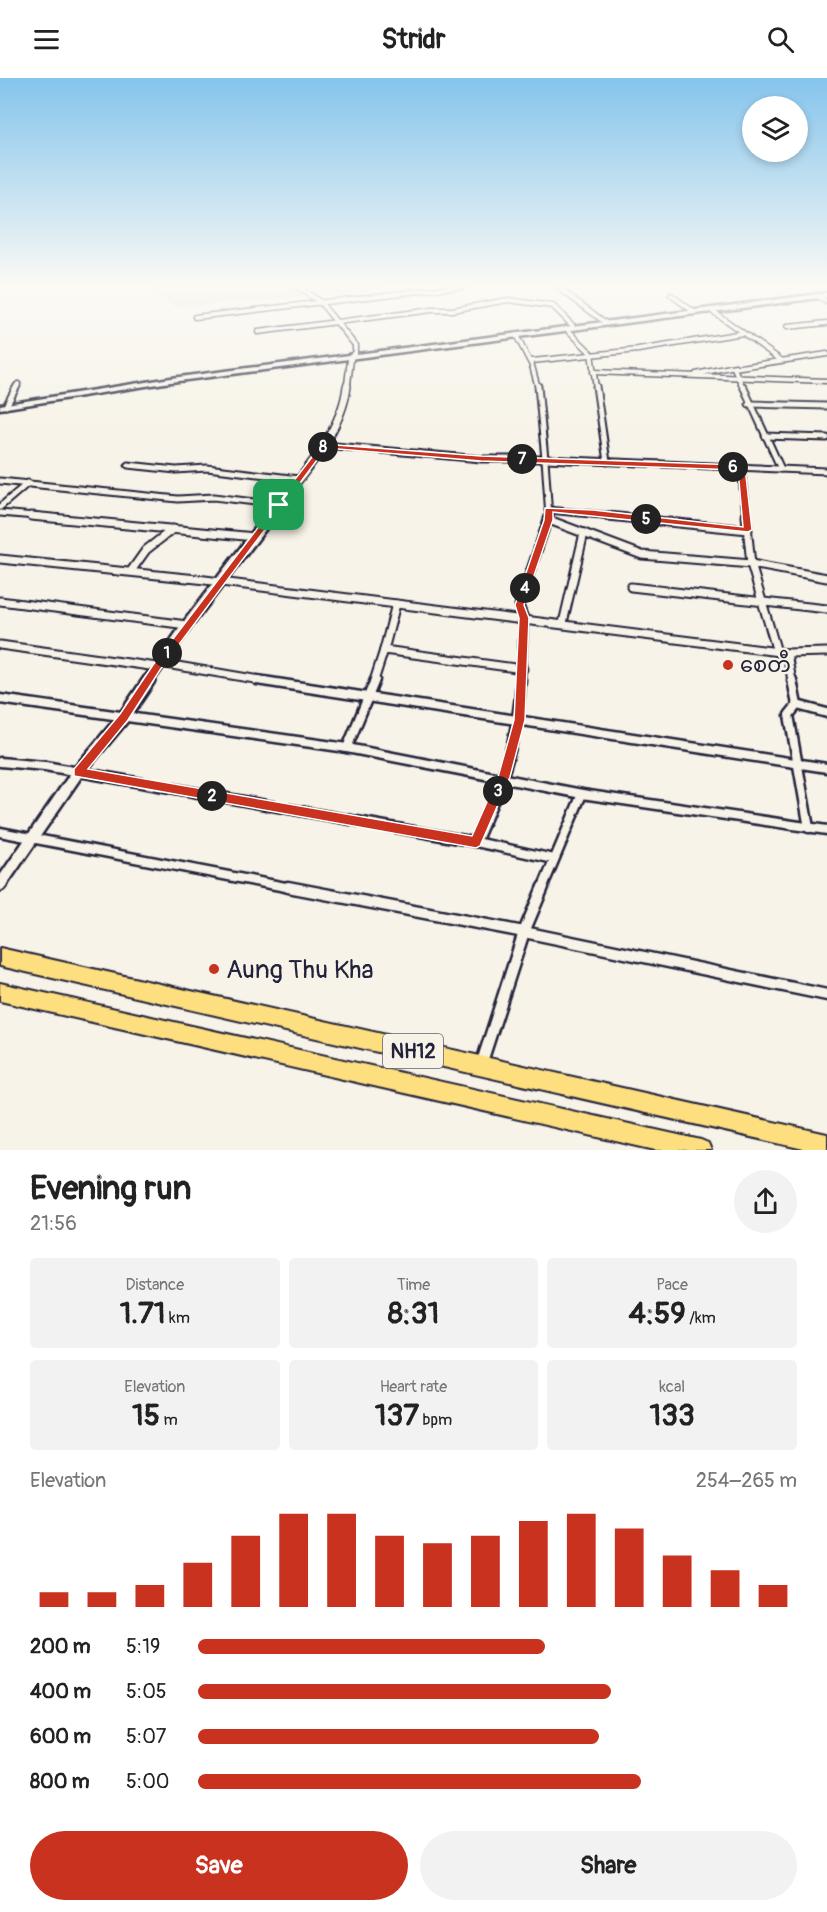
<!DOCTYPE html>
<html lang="en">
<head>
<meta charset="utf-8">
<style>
	body { margin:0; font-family:Pangolin,"Noto Sans Myanmar",sans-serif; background:#f2f2f2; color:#222; height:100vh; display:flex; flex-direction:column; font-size:22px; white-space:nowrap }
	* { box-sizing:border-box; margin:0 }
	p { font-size:20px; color:#767676 }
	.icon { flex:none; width:33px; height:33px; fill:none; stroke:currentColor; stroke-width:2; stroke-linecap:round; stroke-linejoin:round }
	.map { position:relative; height:1072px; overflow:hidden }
	.sheet { display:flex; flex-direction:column; background:#fff; flex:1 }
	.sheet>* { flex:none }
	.tools { position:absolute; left:742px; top:18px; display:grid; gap:12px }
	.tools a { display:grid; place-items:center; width:66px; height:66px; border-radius:50%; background:#fff; box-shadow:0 3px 9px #0003; font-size:30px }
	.pin { position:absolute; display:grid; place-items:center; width:51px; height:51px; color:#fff; margin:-26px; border-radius:12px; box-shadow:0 3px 9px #0006 }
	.km { position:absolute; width:30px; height:30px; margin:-15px; border-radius:50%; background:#222; color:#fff; font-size:16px; line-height:30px; text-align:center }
	.round { display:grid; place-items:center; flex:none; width:63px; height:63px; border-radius:32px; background:#f2f2f2 }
	.overview { display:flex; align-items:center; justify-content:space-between; height:102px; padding:0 30px }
	h1 { font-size:33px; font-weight:800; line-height:45px }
	.figures { display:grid; grid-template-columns:repeat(3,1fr); gap:9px; height:102px; padding:6px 30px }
	.figures div { display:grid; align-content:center; border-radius:6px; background:#f2f2f2; text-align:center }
	.figures b { font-size:30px; font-weight:800 }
	.figures small { font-size:16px; font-weight:400 }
	.figures p { font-size:16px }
	.chart { height:168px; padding:12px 30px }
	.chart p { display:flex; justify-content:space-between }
	.chart svg { width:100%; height:108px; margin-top:6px; stroke:#c8321e; stroke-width:6 }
	.cta { display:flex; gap:12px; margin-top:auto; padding:12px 30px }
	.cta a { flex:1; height:69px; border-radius:36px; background:#c8321e; color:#fff; font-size:24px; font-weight:800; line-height:69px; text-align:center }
	.cta a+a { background:#f2f2f2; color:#222 }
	ul { padding:0 30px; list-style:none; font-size:20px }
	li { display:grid; grid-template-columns:96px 72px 1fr; align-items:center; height:45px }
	li i { height:15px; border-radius:8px; background:#c8321e }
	header { display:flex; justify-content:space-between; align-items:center; height:78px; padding:0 30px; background:#fff; font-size:27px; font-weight:800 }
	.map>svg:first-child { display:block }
	.built { fill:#eedad1 }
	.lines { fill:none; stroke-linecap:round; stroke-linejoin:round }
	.minor-far4-casing { stroke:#22223b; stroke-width:7 }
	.minor-far3-casing { stroke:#22223b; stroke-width:9 }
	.minor-far2-casing { stroke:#22223b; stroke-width:11 }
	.minor-far1-casing { stroke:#22223b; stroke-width:13 }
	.minor-casing { stroke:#22223b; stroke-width:15 }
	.tertiary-far3-casing { stroke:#22223b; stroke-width:8 }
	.tertiary-far2-casing { stroke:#22223b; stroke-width:10 }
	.tertiary-far1-casing { stroke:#22223b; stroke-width:14 }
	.tertiary-casing { stroke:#22223b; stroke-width:16 }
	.secondary-casing { stroke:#22223b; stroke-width:5 }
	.trunk-casing { stroke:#22223b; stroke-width:4 }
	.minor-far4 { stroke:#f7f3e8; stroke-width:4 }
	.minor-far3 { stroke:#f7f3e8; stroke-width:5 }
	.minor-far2 { stroke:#f7f3e8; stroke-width:7 }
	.minor-far1 { stroke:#f7f3e8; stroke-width:8 }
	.minor { stroke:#f7f3e8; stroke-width:10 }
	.tertiary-far3 { stroke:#f7f3e8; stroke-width:5 }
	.tertiary-far2 { stroke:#f7f3e8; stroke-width:7 }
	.tertiary-far1 { stroke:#f7f3e8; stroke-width:9 }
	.tertiary { stroke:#f7f3e8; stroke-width:11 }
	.secondary { fill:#f7f3e8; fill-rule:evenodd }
	.trunk { fill:#fedf80; fill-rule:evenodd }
	.route { fill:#c8321e; stroke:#fff; stroke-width:1.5; fill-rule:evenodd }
	.poi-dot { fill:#c8321e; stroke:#f7f3e8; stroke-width:2 }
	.labels { text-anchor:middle; stroke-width:4.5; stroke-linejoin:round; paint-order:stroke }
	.shield { fill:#f7f3e8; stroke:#62616f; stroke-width:1.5 }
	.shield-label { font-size:20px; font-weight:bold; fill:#22223b }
	.poi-label { font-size:21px; fill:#22223b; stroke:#f7f3e8; text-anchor:start }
	.near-poi-label { font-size:26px; fill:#22223b; stroke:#f7f3e8; text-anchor:start }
</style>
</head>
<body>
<header><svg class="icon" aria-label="menu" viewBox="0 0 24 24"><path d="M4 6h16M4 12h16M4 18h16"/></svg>Stridr<svg class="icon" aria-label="search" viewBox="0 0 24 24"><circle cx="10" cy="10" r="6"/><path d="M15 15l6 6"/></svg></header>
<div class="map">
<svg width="827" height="1072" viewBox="0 0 827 1072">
	<rect width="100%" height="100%" fill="#f7f3e8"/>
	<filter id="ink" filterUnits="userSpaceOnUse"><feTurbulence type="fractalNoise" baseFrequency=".0167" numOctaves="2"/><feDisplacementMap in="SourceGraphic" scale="12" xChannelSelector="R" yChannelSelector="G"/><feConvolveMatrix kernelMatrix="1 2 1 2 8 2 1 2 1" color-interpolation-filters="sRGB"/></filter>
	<g filter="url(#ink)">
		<!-- built -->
		<path class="built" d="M137,207H408L366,214L176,229Z"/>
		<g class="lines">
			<!-- minor-far4 casing -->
			<g class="minor-far4-casing">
				<g id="minor-far4">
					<path d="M295,207L320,224L355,267V274L351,278"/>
					<path d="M555,207L606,245"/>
					<path d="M671,217L694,234"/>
					<path d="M817,218L827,224"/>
					<path d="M711,232L781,282"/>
					<path d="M195,239L472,207"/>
					<path d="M787,249L827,245"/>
					<path d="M566,250L591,275L596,310"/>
					<path d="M258,254L432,232H452L508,222L553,228L574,249"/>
					<path d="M516,257L532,288L538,310"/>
					<path d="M532,283L638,272L743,255"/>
					<path d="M593,294L827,303"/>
					<path d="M696,296L735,288"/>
					<path d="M16,310L18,306"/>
					<path d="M743,310L734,290L827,276"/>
				</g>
			</g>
			<!-- minor-far3 casing -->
			<g class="minor-far3-casing">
				<g id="minor-far3">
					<path d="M596,308L607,384"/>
					<path d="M743,308L781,391"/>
					<path d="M749,326L827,328"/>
					<path d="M6,328L17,308"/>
					<path d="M765,358L827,360"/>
					<path d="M324,367L481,381H545L538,308"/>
					<path d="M128,387L176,392L207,390L299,401"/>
					<path d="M741,389L746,439"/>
					<path d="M0,403L178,421L214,419L279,427"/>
					<path d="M0,429L28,405"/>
					<path d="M548,432L623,439"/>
					<path d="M0,435L47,439"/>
					<path d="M549,439L545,381L827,393"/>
				</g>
			</g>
			<!-- minor-far2 casing -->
			<g class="minor-far2-casing">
				<g id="minor-far2">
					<path d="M31,438L255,459"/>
					<path d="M608,438L748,452"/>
					<path d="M746,438L751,486L777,574"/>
					<path d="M549,442L642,477L751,486L827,500"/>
					<path d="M0,481L197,501L787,575L827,574"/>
					<path d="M131,493L146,472L173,451"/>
					<path d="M631,509L827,531"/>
					<path d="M0,523L187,547"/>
					<path d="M396,526L384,572L523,591"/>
					<path d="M563,545L584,455"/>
					<path d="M0,567L157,589"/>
					<path d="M787,575L792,603"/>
					<path d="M160,585L266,603"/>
					<path d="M374,603L384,572"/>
					<path d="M521,603L524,540L519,527L549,438"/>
				</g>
			</g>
			<!-- minor-far1 casing -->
			<g class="minor-far1-casing">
				<g id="minor-far1">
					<path d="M257,602L827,690"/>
					<path d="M792,602L797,627L789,637L809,750"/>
					<path d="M0,621L347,670L582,716L827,752"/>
					<path d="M797,627L827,635"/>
					<path d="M347,670L375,602"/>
					<path d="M0,684L45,688L476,764L554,781"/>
					<path d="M0,754L296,811"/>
					<path d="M476,764C501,707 518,665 521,602"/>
					<path d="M542,811L582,716"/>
				</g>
			</g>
			<!-- minor casing -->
			<g class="minor-casing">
				<g id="minor">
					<path d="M288,809L524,854L827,917"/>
					<path d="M481,987L524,854L543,809"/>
				</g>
			</g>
			<!-- tertiary-far3 casing -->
			<g class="tertiary-far3-casing">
				<path id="tertiary-far3" d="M347,310L351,278"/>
			</g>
			<!-- tertiary-far2 casing -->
			<g class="tertiary-far2-casing">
				<path id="tertiary-far2" d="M269,439C297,403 342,356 347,308"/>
			</g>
			<!-- tertiary-far1 casing -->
			<g class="tertiary-far1-casing">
				<path id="tertiary-far1" d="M148,603L187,547L270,438"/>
			</g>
			<!-- tertiary casing -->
			<g class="tertiary-casing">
				<path id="tertiary" d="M0,807L78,694L124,639L149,602"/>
			</g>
			<!-- secondary casing -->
			<g class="secondary-casing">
				<path id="secondary" d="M827,215V219L171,304L0,331V327L171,300Z"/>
			</g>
			<!-- trunk casing -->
			<g class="trunk-casing">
				<g id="trunk">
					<path d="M0,870L827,1056V1072H808L0,888Z"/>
					<path d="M0,905L701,1062L708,1065L711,1072H655L0,923Z"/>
				</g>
			</g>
			<!-- minor-far4 -->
			<use href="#minor-far4" class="minor-far4"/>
			<!-- minor-far3 -->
			<use href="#minor-far3" class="minor-far3"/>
			<!-- minor-far2 -->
			<use href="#minor-far2" class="minor-far2"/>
			<!-- minor-far1 -->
			<use href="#minor-far1" class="minor-far1"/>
			<!-- minor -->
			<use href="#minor" class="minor"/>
			<!-- tertiary-far3 -->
			<use href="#tertiary-far3" class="tertiary-far3"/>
			<!-- tertiary-far2 -->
			<use href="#tertiary-far2" class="tertiary-far2"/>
			<!-- tertiary-far1 -->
			<use href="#tertiary-far1" class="tertiary-far1"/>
			<!-- tertiary -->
			<use href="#tertiary" class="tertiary"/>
			<!-- secondary -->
			<use href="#secondary" class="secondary"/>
			<!-- trunk -->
			<use href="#trunk" class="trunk"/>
		</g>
	</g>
	<!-- sky -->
	<linearGradient id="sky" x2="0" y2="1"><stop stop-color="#85c4ec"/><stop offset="0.58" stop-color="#fbfaf5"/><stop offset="1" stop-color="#fbfaf5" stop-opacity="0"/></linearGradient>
	<rect width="827" height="357" fill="url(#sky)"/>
	<!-- route -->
	<path class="route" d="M322,366L481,378L741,387L745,389L752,452L748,454L553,434V442L524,527L529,540L525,642L510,699L480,768L476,770L74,698V691L120,636L153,587ZM326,370L481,383L738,392L743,449L593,432L545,430L544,442L515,527L519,540L514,642L498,699L472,758L88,691L128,642L160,592Z"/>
	<!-- markers -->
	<g class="poi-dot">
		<circle cx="728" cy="587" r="6"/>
		<circle cx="214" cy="891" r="6"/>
	</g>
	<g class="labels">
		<!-- shield labels -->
		<rect class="shield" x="383" y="956" width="60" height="34" rx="4.5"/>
		<g class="shield-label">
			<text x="413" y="980">NH12</text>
		</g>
		<!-- poi labels -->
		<g class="poi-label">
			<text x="740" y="594">စေတီ</text>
		</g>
		<!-- near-poi labels -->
		<g class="near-poi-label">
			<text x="226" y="900">Aung Thu Kha</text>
		</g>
	</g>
</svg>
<div class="tools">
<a><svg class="icon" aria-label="layers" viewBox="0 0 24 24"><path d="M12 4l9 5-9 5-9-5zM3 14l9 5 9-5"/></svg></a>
</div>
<div class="pin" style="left:279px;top:427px;background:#1e9e55"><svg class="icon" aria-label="arrive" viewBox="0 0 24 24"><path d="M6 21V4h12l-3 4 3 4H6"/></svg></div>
<b class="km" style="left:167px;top:575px">1</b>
<b class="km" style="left:212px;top:718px">2</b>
<b class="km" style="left:498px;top:713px">3</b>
<b class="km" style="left:525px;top:510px">4</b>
<b class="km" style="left:646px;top:441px">5</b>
<b class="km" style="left:733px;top:389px">6</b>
<b class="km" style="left:522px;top:381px">7</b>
<b class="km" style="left:323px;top:369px">8</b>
</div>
<section class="sheet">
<div class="overview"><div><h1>Evening run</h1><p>21:56</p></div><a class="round"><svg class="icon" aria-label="share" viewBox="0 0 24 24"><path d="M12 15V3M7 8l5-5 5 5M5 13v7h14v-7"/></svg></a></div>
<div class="figures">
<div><p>Distance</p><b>1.71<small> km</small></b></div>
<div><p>Time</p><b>8:31</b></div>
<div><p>Pace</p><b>4:59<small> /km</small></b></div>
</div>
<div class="figures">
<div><p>Elevation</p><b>15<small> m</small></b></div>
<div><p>Heart rate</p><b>137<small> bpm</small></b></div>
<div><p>kcal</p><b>133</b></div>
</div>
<div class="chart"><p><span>Elevation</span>254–265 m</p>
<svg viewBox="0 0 160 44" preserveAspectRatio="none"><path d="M5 44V38M15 44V38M25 44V35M35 44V26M45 44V15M55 44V6M65 44V6M75 44V15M85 44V18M95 44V15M105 44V9M115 44V6M125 44V12M135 44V23M145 44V29M155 44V35"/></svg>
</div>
<ul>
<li><b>200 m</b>5:19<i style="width:58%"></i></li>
<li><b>400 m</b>5:05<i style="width:69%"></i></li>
<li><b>600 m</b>5:07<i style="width:67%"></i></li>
<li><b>800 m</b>5:00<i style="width:74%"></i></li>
</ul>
<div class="cta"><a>Save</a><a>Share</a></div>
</section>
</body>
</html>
